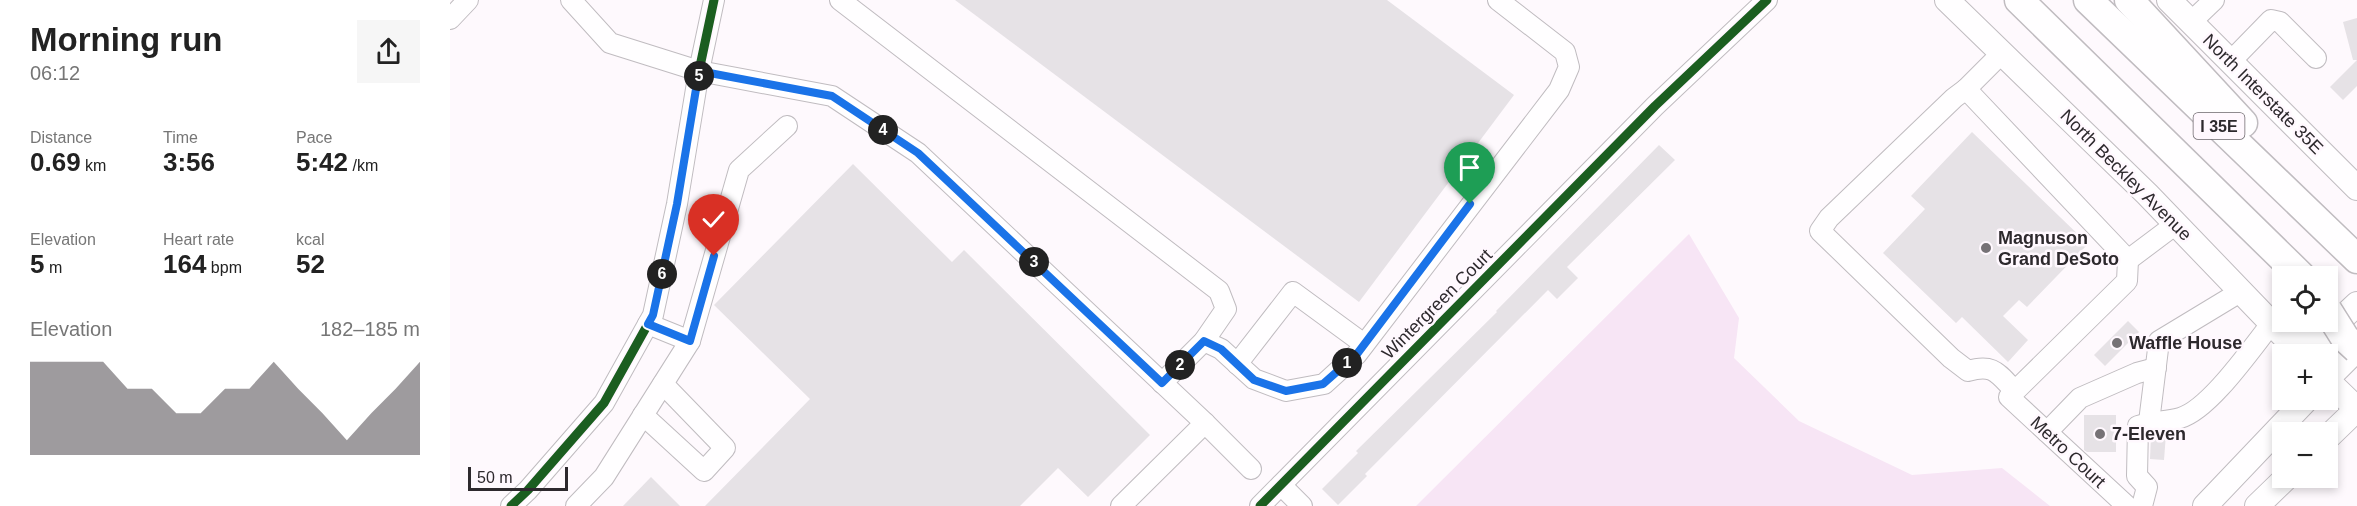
<!DOCTYPE html>
<html lang="en">
<head>
<meta charset="utf-8">
<style>
	body { margin:0; font-family:Arial,sans-serif; background:#f6f6f6; color:#222; height:100vh; display:flex; flex-direction:column; font-size:22px; white-space:nowrap }
	* { box-sizing:border-box; margin:0 }
	p { font-size:20px; color:#767676 }
	.icon { flex:none; width:33px; height:33px; fill:none; stroke:currentColor; stroke-width:2; stroke-linecap:round; stroke-linejoin:round }
	.map { position:relative; flex:1; overflow:hidden }
	.details { display:flex; flex-direction:column; background:#fff; width:450px }
	.details>* { flex:none }
	.fabs { position:absolute; left:1822px; top:266px; display:grid; gap:12px }
	.fabs a { display:grid; place-items:center; width:66px; height:66px; border-radius:0px; background:#fff; box-shadow:0 3px 9px #0003; font-size:30px }
	.scale { position:absolute; left:18px; bottom:15px; width:100px; box-sizing:border-box; padding-left:6px; border:3px solid #2d292d; border-top:0; font-size:16px; line-height:21px; white-space:nowrap; color:#2d292d; -webkit-text-stroke:4px #fff8fe; paint-order:stroke }
	.pin { position:absolute; display:grid; place-items:center; width:51px; height:51px; color:#fff; margin:-62px -26px; border-radius:50% 50% 50% 0; rotate:-45deg; box-shadow:0 0 6px #0007 }
	.pin .icon { rotate:45deg }
	.km { position:absolute; width:30px; height:30px; margin:-15px; border-radius:50%; background:#222; color:#fff; font-size:16px; line-height:30px; text-align:center }
	.round { display:grid; place-items:center; flex:none; width:63px; height:63px; border-radius:0px; background:#f6f6f6 }
	.summary { display:flex; align-items:center; justify-content:space-between; height:102px; padding:0 30px }
	h1 { font-size:33px; font-weight:600; line-height:45px }
	.stats { display:grid; grid-template-columns:repeat(3,1fr); gap:9px; height:102px; padding:6px 30px }
	.stats div { display:grid; align-content:center }
	.stats b { font-size:26px; font-weight:600 }
	.stats small { font-size:16px; font-weight:400 }
	.stats p { font-size:16px }
	.chart { height:168px; padding:12px 30px }
	.chart p { display:flex; justify-content:space-between }
	.chart svg { width:100%; height:108px; margin-top:6px; fill:#767276; opacity:.7 }
	main { display:flex; flex:1; min-height:0 }
	.map>svg:first-child { display:block }
	.green { fill:#f7e5f5 }
	.building { fill:#e6e2e6 }
	.lines { fill:none; stroke-linecap:round; stroke-linejoin:round }
	.minor-casing { stroke:#c0bcc0; stroke-width:22 }
	.major-casing { stroke:#c0bcc0; stroke-width:26 }
	.highway-casing { stroke:#c0bcc0; stroke-width:31 }
	.minor { stroke:#fffeff; stroke-width:20 }
	.major { stroke:#fffeff; stroke-width:24 }
	.highway { stroke:#fffeff; stroke-width:28 }
	.highway-bridge-casing { stroke:#c0bcc0; stroke-width:31; stroke-linecap:butt }
	.highway-bridge { stroke:#fffeff; stroke-width:28 }
	.cycleway-casing { stroke:#fff8fe; stroke-width:13 }
	.cycleway { stroke:#1b5e20; stroke-width:9 }
	.route-casing { stroke:#fff; stroke-width:12 }
	.route { stroke:#1a73e8; stroke-width:8 }
	.poi-dot { fill:#767276; stroke:#fff8fe; stroke-width:2 }
	.labels { text-anchor:middle; stroke-width:5; stroke-linejoin:round; paint-order:stroke }
	.shield { fill:#fff8fe; stroke:#6c676c; stroke-width:1.5 }
	.shield-label { font-size:16px; font-weight:bold; fill:#2d292d }
	.street-label { font-size:18px; fill:#2d292d; stroke:#fff8fe }
	.poi-label { font-size:18px; font-weight:bold; fill:#2d292d; stroke:#fff8fe; text-anchor:start }
</style>
</head>
<body>
<main>
<section class="details">
<div class="summary"><div><h1>Morning run</h1><p>06:12</p></div><a class="round"><svg class="icon" aria-label="share" viewBox="0 0 24 24"><path d="M12 15V3M7 8l5-5 5 5M5 13v7h14v-7"/></svg></a></div>
<div class="stats">
<div><p>Distance</p><b>0.69<small> km</small></b></div>
<div><p>Time</p><b>3:56</b></div>
<div><p>Pace</p><b>5:42<small> /km</small></b></div>
</div>
<div class="stats">
<div><p>Elevation</p><b>5<small> m</small></b></div>
<div><p>Heart rate</p><b>164<small> bpm</small></b></div>
<div><p>kcal</p><b>52</b></div>
</div>
<div class="chart"><p><span>Elevation</span>182–185 m</p>
<svg viewBox="0 0 160 44" preserveAspectRatio="none"><path d="M0 44V6L10 6L20 6L30 6L40 17L50 17L60 27L70 27L80 17L90 17L100 6L110 17L120 27L130 38L140 27L150 17L160 6V44z"/></svg>
</div>
</section>
<div class="map">
<svg width="1907" height="506" viewBox="0 0 1907 506">
	<rect width="100%" height="100%" fill="#fef9fd"/>
	<!-- green -->
	<path class="green" d="M1239,234L1289,318L1284,358L1349,421L1462,475L1552,468L1600,506H966Z"/>
	<!-- building -->
	<g class="building">
		<path d="M505,0H937L1064,95L909,302Z"/>
		<path d="M1907,18V60H1903L1893,22Z"/>
		<path d="M1907,60V86L1893,100L1880,87Z"/>
		<path d="M1522,132L1638,244L1577,307L1569,300L1553,316L1578,340L1558,362L1512,317L1506,323L1433,253L1475,209L1461,196Z"/>
		<path d="M1209,145L1225,160L1117,267L1128,278L1107,299L1098,290L915,474L917,476L888,505L872,489L908,453L906,451L1047,312L1046,311Z"/>
		<path d="M403,164L502,262L514,250L700,435L638,497L608,468L570,506H255L360,399L264,305Z"/>
		<path d="M1678,321L1689,332L1655,366L1644,355Z"/>
		<path d="M1634,415H1666V452H1637L1634,450Z"/>
		<path d="M1716,434L1714,460L1700,459L1701,435Z"/>
		<path d="M201,477L230,506H173Z"/>
	</g>
	<g class="lines">
		<!-- minor casing -->
		<g class="minor-casing">
			<g id="minor">
				<path d="M121,0L160,43L249,71L382,96L468,153L755,423L801,469"/>
				<path d="M390,0L769,291L776,309L754,341L712,383"/>
				<path d="M0,19L18,0"/>
				<path d="M1741,22L1764,0"/>
				<path d="M1552,53L1516,89L1678,260L1726,224"/>
				<path d="M1781,61L1821,20L1830,22L1866,58"/>
				<path d="M1516,89L1504,98L1379,218L1370,231L1501,358L1518,371C1544,363 1548,374 1565,391"/>
				<path d="M198,324L240,341"/>
				<path d="M754,341L771,349L804,379L836,391L874,384L907,354L1109,90L1119,67L1115,52L1048,0"/>
				<path d="M787,364L843,292L914,344"/>
				<path d="M193,415L254,471L275,448L213,384"/>
				<path d="M1699,422L1709,341L1790,292"/>
				<path d="M1597,432L1630,398L1687,373L1706,368"/>
				<path d="M831,485L852,506"/>
				<path d="M61,506L78,490L154,403L203,315L227,204L249,71L264,0"/>
				<path d="M126,506L154,477L240,341L289,170L337,126"/>
				<path d="M671,506L755,423"/>
				<path d="M810,506L1205,106L1317,0"/>
				<path d="M1677,506L1559,397L1677,281L1678,260"/>
				<path d="M1692,506L1697,487L1687,476L1688,426C1702,421 1716,422 1730,418C1759,410 1801,349 1821,324"/>
			</g>
		</g>
		<!-- major casing -->
		<g class="major-casing">
			<g id="major">
				<path d="M1497,0L1697,194L1851,354"/>
				<path d="M1719,0L1907,188"/>
				<path d="M1832,329L1859,342L1875,334L1907,304"/>
				<path d="M1878,378L1907,349"/>
				<path d="M1878,381L1907,409"/>
				<path d="M1878,437L1907,409"/>
				<path d="M1755,506L1857,399"/>
				<path d="M1807,506L1837,477"/>
			</g>
		</g>
		<!-- highway casing -->
		<g class="highway-casing">
			<g id="highway">
				<path d="M1569,0L1851,276"/>
				<path d="M1638,0L1907,259"/>
				<path d="M1679,0L1793,123"/>
			</g>
		</g>
		<!-- minor -->
		<use href="#minor" class="minor"/>
		<!-- major -->
		<use href="#major" class="major"/>
		<!-- highway -->
		<use href="#highway" class="highway"/>
		<!-- highway-bridge casing -->
		<g class="highway-bridge-casing">
			<path id="highway-bridge" d="M1878,311L1895,338L1907,349"/>
		</g>
		<!-- highway-bridge -->
		<use href="#highway-bridge" class="highway-bridge"/>
		<!-- cycleway casing -->
		<g class="cycleway-casing">
			<g id="cycleway">
				<path d="M61,506L78,490L154,403L203,315L227,204L249,71L264,0"/>
				<path d="M810,506L1205,106L1317,0"/>
			</g>
		</g>
		<!-- cycleway -->
		<use href="#cycleway" class="cycleway"/>
	</g>
	<g class="lines">
		<!-- route casing -->
		<g class="route-casing">
			<path id="route" d="M264,256L240,341L198,324L203,315L227,204L249,71L382,96L468,153L712,383L754,341L771,349L804,380L836,391L873,384L907,354L1020,204"/>
		</g>
		<!-- route -->
		<use href="#route" class="route"/>
	</g>
	<!-- markers -->
	<g class="poi-dot">
		<circle cx="1536" cy="248" r="6"/>
		<circle cx="1667" cy="343" r="6"/>
		<circle cx="1650" cy="434" r="6"/>
	</g>
	<g class="labels">
		<!-- shield labels -->
		<rect class="shield" x="1743.5" y="113" width="51" height="26" rx="4.5"/>
		<g class="shield-label">
			<text x="1769" y="132">I 35E</text>
		</g>
		<!-- street labels -->
		<g class="street-label">
			<text transform="translate(1813 94) rotate(45)" y="6">North Interstate 35E</text>
			<text transform="translate(1676 175) rotate(45)" y="6">North Beckley Avenue</text>
			<text transform="translate(987 304) rotate(-45)" y="6">Wintergreen Court</text>
			<text transform="translate(1618 452) rotate(43)" y="6">Metro Court</text>
		</g>
		<!-- poi labels -->
		<g class="poi-label">
			<text x="1548" y="244">Magnuson<tspan x="1548" dy="21">Grand DeSoto</tspan></text>
			<text x="1679" y="349">Waffle House</text>
			<text x="1662" y="440">7-Eleven</text>
		</g>
	</g>
</svg>
<div class="fabs">
<a><svg class="icon" aria-label="locate" viewBox="0 0 24 24"><circle cx="12" cy="12" r="6"/><path d="M12 2v4M12 18v4M2 12h4M18 12h4"/></svg></a>
<a>+</a>
<a>−</a>
</div>
<div class="scale">50 m</div>
<div class="pin" style="left:1020px;top:204px;background:#1e9e55"><svg class="icon" aria-label="arrive" viewBox="0 0 24 24"><path d="M6 21V4h12l-3 4 3 4H6"/></svg></div>
<div class="pin" style="left:264px;top:256px;background:#d93025"><svg class="icon" aria-label="check" viewBox="0 0 24 24"><path d="M5 12l5 5 9-10"/></svg></div>
<b class="km" style="left:897px;top:363px">1</b>
<b class="km" style="left:730px;top:365px">2</b>
<b class="km" style="left:584px;top:262px">3</b>
<b class="km" style="left:433px;top:130px">4</b>
<b class="km" style="left:249px;top:76px">5</b>
<b class="km" style="left:212px;top:274px">6</b>
</div>
</main>
</body>
</html>
